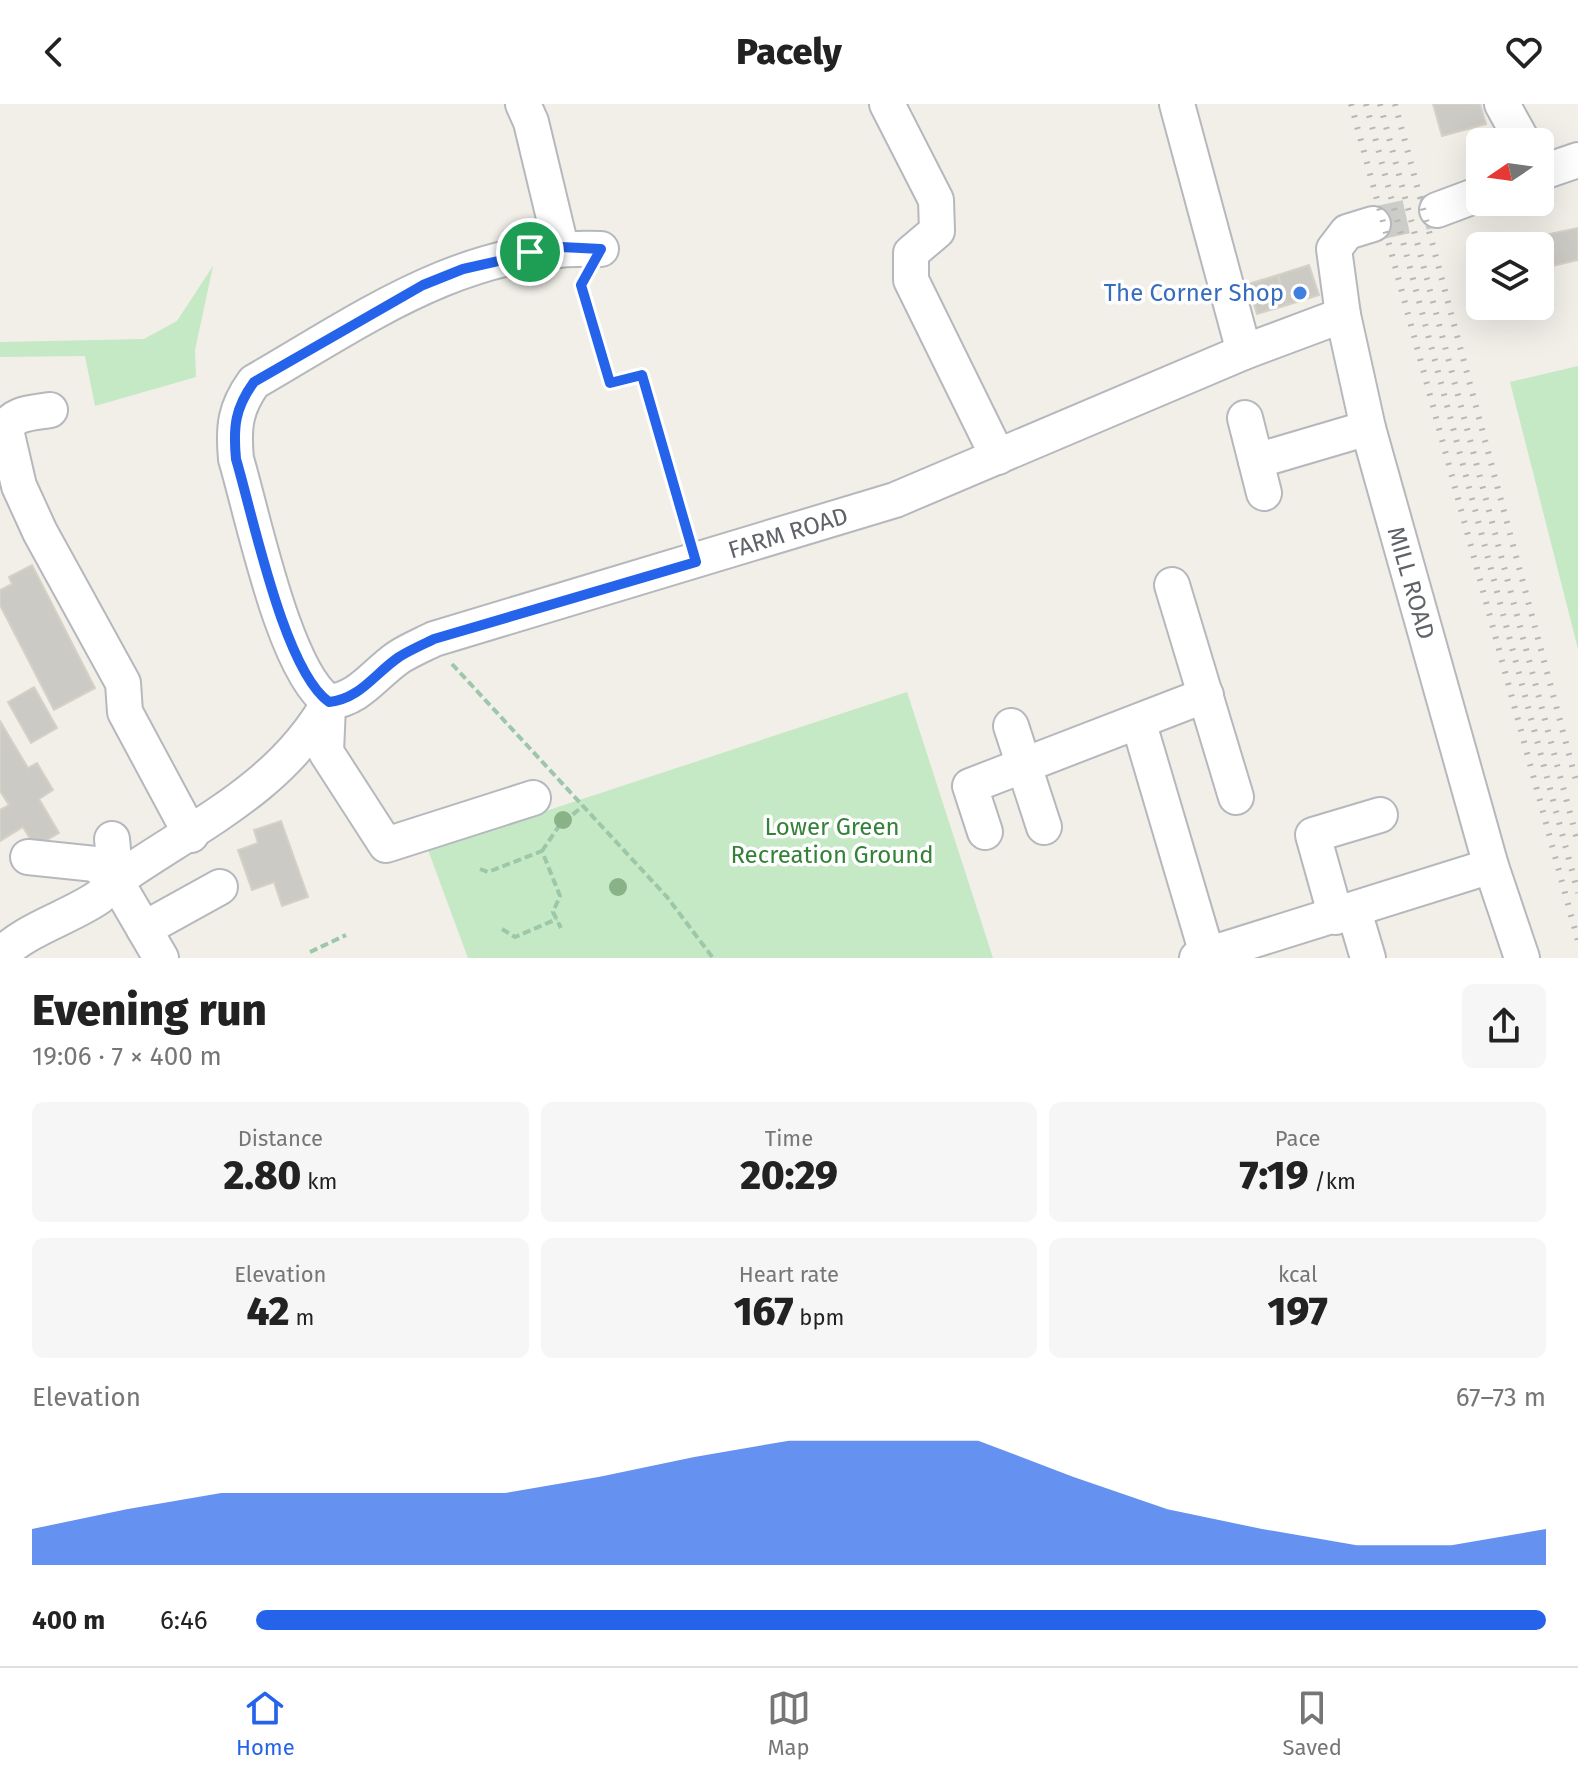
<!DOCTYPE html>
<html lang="en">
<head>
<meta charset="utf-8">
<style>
	body { margin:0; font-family:"Fira Sans",sans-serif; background:#f6f6f6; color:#222; height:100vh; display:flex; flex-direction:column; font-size:30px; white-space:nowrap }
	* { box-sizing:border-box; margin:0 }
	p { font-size:26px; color:#767676 }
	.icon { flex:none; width:44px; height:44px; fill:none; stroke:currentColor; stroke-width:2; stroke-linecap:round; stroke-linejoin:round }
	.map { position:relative; height:854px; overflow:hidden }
	.drawer { display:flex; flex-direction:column; background:#fff; flex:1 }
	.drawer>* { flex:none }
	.needle { width:52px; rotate:257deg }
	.fabs { position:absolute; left:1466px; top:24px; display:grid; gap:16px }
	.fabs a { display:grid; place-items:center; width:88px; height:88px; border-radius:12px; background:#fff; box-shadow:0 8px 32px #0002; font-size:40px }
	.pin { position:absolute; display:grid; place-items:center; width:68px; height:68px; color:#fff; margin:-34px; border:4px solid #fff; border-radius:50%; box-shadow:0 2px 8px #0007 }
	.round { display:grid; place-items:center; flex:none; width:84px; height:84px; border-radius:12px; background:#f6f6f6 }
	.summary { display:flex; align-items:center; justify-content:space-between; height:136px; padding:0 32px }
	h1 { font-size:44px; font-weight:800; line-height:60px }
	.stats { display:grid; grid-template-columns:repeat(3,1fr); gap:12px; height:136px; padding:8px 32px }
	.stats div { display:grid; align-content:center; border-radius:12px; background:#f6f6f6; text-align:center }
	.stats b { font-size:40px; font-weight:800 }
	.stats small { font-size:22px; font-weight:400 }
	.stats p { font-size:22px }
	.chart { height:224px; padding:16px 32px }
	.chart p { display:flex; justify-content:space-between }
	.chart svg { width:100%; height:144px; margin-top:8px; fill:#2563eb; opacity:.7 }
	ul { padding:0 32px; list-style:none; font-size:26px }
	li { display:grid; grid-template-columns:128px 96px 1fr; align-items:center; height:60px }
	li i { height:20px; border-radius:10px; background:#2563eb }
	header { display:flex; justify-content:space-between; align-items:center; height:104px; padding:0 32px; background:#fff; font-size:36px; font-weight:800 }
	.dock { display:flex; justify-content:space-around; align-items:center; height:112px; border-top:2px solid #e0e0e0; background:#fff; font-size:22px; color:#767676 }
	.dock a { display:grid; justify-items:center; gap:4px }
	.dock .on { color:#2563eb }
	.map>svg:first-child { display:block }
	.green { fill:#c5e8c5 }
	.building { fill:#cccac5; stroke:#d6d1c6; stroke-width:2 }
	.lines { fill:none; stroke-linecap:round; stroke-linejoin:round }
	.minor-tunnel { stroke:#ccccc8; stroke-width:34; stroke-dasharray:34 17; stroke-linecap:butt }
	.minor-casing { stroke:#b5b8bc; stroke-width:38 }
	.path { stroke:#9cc7a9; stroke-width:4; stroke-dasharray:8 4; stroke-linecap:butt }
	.minor { stroke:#fff; stroke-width:34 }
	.rail { stroke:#b6b7b8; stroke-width:6; stroke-dasharray:2 10; stroke-linecap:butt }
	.tree { fill:#89b387 }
	.route-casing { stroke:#fff; stroke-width:16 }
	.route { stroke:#2563eb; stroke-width:10 }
	.shop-dot { fill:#3f7fe0; stroke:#fff; stroke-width:3 }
	.labels { text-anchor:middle; stroke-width:7; stroke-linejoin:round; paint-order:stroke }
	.shop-label { font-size:24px; fill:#366cbe; stroke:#fff; text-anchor:end }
	.street-label { font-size:24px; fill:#5f6368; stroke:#fff }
	.park-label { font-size:24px; fill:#348238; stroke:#fff }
</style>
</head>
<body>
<header><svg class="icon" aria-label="back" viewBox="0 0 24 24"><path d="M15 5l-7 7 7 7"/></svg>Pacely<svg class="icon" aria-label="heart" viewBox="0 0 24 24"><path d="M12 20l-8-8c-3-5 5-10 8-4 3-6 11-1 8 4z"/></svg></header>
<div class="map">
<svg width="1578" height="854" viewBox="0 0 1578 854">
	<rect width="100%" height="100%" fill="#f1efe8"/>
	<!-- green -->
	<g class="green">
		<path d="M213,162L195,246L196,273L95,302L85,252L0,253V238L144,235L177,217Z"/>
		<path d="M1578,262V545L1510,278Z"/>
		<path d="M907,588L993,854H468L428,746Z"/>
	</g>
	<!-- building -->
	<g class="building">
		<path d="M1433,0H1480L1486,20L1442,32Z"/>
		<path d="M1578,124V156L1552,162L1545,131Z"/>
		<path d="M1309,161L1319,191L1287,201L1278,171Z"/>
		<path d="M1278,171L1287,201L1257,210L1248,180Z"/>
		<path d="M32,461L95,584L54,606L0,501V486L12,480L9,473Z"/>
		<path d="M34,583L57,624L31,639L8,598Z"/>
		<path d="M0,617L28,664L37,659L53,686L39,695L59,729L35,743L23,723L0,737V706L9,701L0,687Z"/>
		<path d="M281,717L308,793L282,802L274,778L252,786L238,746L258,739L254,726Z"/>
	</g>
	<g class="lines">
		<!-- minor-tunnel -->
		<path class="minor-tunnel" d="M1373,120L1437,106"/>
		<!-- minor casing -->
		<g class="minor-casing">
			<g id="minor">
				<path d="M523,0L531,18L561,143"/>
				<path d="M887,0L936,96L937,127L911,149V176L998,353"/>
				<path d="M1177,0L1244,248"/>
				<path d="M1502,0L1523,38"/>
				<path d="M1540,69L1578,56"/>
				<path d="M1437,106L1480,90"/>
				<path d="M1373,120L1347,128L1334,145L1343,211L1368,324L1491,762L1522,854"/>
				<path d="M601,145C467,139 365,214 254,278C235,304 233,323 236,355C253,412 284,567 329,598C360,595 374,570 399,553C410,546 422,541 434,535L895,396L1244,248L1343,211"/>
				<path d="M50,306C34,309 12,308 6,326L19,382L40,428L123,579L125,608L191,731"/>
				<path d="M1245,314L1264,389"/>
				<path d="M1256,357L1368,324"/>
				<path d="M1172,481L1236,693"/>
				<path d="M328,602L326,648L386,741L533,694"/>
				<path d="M1139,620L1207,850"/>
				<path d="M1011,622L1044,723"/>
				<path d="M985,728L970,682L1206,591"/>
				<path d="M112,735L116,777"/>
				<path d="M28,753L95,760L116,777L161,854"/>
				<path d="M1354,807L1368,854"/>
				<path d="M1336,813L1313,731L1380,711"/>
				<path d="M144,825L220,783"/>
				<path d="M0,852C25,825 69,814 99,793C105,788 111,781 117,776C194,722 280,685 329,598"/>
				<path d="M1197,854L1491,762"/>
			</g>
		</g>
		<!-- path -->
		<g class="path">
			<path d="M585,174L581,181L610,279L642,271L687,429"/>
			<path d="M452,560L667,793L713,854"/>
			<path d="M542,747L559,722L583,702"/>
			<path d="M480,765L488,768L542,747L560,792L553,808L561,824"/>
			<path d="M502,825L515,833L557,815"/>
			<path d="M310,848L346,831"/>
		</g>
		<!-- minor -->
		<use href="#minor" class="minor"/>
		<!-- rail -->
		<g class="rail">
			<path d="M1351,0L1578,837"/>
			<path d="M1366,0L1578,789"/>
			<path d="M1380,0L1578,739"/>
			<path d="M1395,0L1578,684"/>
		</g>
	</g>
	<!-- trees -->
	<g class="tree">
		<circle cx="563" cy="716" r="9"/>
		<circle cx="618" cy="783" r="9"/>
	</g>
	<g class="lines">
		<!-- route casing -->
		<g class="route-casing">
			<path id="route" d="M561,143L601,145L581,181L610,279L642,271L696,458L434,535C422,541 410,546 399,553C374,570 360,595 329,598C284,566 253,412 236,355C233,323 235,304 254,278L423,181L463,165Z"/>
		</g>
		<!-- route -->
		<use href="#route" class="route"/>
	</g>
	<!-- markers -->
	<circle class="shop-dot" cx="1300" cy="189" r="8"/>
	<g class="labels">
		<!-- shop labels -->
		<g class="shop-label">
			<text x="1284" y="197">The Corner Shop</text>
		</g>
		<!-- street labels -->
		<g class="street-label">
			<text transform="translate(788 429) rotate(-17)" y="8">FARM ROAD</text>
			<text transform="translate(1411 479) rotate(74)" y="8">MILL ROAD</text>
		</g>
		<!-- park labels -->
		<g class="park-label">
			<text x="832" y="731">Lower Green<tspan x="832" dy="28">Recreation Ground</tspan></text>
		</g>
	</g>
</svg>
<div class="fabs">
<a><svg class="needle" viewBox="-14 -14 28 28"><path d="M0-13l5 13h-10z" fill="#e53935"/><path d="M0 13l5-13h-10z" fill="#767676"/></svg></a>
<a><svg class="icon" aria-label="layers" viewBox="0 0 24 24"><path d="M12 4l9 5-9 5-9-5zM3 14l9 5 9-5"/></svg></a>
</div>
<div class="pin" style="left:530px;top:148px;background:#1e9e55"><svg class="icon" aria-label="arrive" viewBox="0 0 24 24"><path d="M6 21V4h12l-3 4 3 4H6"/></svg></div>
</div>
<section class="drawer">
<div class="summary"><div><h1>Evening run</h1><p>19:06 · 7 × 400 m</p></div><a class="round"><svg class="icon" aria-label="share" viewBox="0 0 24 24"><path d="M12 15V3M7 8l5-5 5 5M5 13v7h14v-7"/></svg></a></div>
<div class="stats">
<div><p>Distance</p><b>2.80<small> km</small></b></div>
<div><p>Time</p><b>20:29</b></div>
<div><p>Pace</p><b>7:19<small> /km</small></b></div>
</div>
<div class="stats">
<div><p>Elevation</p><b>42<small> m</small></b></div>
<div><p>Heart rate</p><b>167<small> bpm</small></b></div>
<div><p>kcal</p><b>197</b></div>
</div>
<div class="chart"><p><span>Elevation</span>67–73 m</p>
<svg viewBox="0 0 160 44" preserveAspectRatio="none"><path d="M0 44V33L10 27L20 22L30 22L40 22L50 22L60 17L70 11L80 6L90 6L100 6L110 17L120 27L130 33L140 38L150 38L160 33V44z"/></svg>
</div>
<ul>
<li><b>400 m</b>6:46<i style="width:100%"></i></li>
</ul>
</section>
<nav class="dock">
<a class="on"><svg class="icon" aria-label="home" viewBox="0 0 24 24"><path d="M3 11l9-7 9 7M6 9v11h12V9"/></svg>Home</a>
<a><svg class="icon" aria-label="map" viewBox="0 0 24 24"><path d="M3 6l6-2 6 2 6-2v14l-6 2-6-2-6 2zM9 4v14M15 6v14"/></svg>Map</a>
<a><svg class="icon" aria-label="saved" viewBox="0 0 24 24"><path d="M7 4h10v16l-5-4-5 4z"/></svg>Saved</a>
</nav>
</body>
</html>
